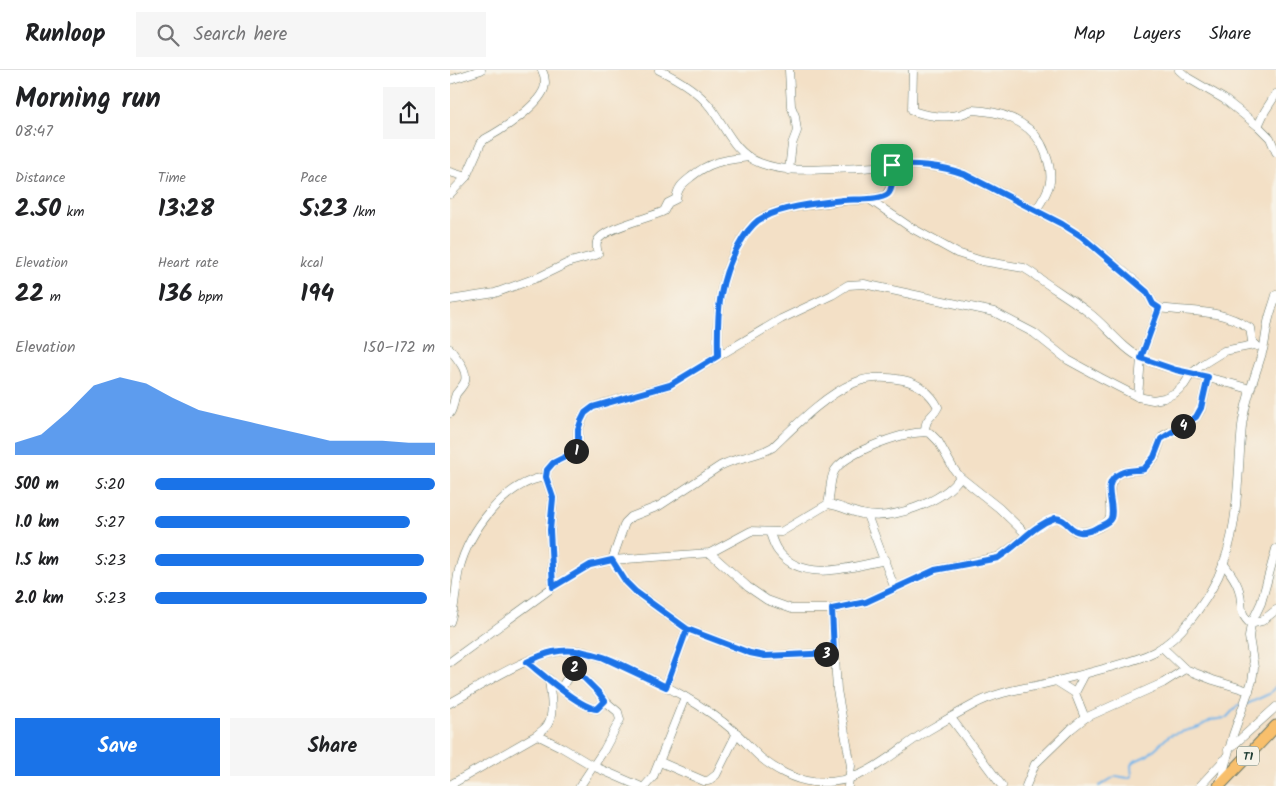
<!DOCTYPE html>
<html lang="en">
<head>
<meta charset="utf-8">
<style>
	body { margin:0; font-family:Kalam,sans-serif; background:#f6f6f6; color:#202124; height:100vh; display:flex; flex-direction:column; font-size:19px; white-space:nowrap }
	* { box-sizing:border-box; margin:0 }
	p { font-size:16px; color:#757577 }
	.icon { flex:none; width:28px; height:28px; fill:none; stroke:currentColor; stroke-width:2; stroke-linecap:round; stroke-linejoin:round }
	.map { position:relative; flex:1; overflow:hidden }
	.sheet { display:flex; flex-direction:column; background:#fff; width:450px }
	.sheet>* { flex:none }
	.pin { position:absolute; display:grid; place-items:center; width:42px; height:42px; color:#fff; margin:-21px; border-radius:10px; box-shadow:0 2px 8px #0006 }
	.km { position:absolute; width:25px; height:25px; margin:-12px; border-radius:50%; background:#222; color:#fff; font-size:14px; line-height:25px; text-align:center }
	.round { display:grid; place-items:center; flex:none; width:52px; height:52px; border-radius:0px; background:#f6f6f6 }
	.overview { display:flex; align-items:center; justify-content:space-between; height:85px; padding:0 15px }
	h1 { font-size:28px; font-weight:800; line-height:38px }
	.figures { display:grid; grid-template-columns:repeat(3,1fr); gap:8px; height:85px; padding:5px 15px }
	.figures div { display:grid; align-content:center }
	.figures b { font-size:25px; font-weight:800 }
	.figures small { font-size:14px; font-weight:400 }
	.figures p { font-size:14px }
	.chart { height:140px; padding:10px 15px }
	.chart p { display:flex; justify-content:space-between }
	.chart svg { width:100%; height:90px; margin-top:5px; fill:#1a73e8; opacity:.7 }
	.cta { display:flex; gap:10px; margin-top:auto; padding:10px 15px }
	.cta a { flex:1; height:58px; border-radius:0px; background:#1a73e8; color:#fff; font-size:20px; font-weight:800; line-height:58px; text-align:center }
	.cta a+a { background:#f6f6f6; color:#202124 }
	ul { padding:0 15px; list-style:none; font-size:16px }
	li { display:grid; grid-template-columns:80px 60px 1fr; align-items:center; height:38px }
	li i { height:12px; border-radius:6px; background:#1a73e8 }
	header { display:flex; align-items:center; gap:30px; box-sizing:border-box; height:70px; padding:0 25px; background:#fff; border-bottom:1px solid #e0e0e0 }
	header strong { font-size:24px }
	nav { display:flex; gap:28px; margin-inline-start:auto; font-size:18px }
	.search { width:350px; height:45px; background:#f6f6f6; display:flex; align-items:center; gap:12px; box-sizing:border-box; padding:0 18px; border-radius:0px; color:#757577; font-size:19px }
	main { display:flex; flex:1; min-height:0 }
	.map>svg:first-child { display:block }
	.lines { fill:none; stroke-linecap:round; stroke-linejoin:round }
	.stream { stroke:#76b6ea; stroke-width:2 }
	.minor-casing { stroke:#697667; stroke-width:9 }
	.highway-casing { stroke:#697667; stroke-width:13 }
	.minor { stroke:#fff; stroke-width:8 }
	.highway { stroke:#f8bf6c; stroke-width:11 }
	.route-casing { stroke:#fff; stroke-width:10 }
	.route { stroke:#1a73e8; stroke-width:6 }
	.labels { text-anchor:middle; stroke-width:4; stroke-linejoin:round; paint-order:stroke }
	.shield { fill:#f7f3e8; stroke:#60746a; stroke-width:1 }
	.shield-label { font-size:12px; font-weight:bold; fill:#1f3d34 }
</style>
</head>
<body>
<header>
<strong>Runloop</strong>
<div class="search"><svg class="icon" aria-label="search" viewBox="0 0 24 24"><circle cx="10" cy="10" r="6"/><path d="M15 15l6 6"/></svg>Search here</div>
<nav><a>Map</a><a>Layers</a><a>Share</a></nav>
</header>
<main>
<section class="sheet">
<div class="overview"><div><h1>Morning run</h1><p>08:47</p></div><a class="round"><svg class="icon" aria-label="share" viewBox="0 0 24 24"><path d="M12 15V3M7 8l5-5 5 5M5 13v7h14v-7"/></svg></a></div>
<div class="figures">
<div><p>Distance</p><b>2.50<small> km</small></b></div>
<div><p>Time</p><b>13:28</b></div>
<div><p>Pace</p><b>5:23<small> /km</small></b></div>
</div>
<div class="figures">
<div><p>Elevation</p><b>22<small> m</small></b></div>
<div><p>Heart rate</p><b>136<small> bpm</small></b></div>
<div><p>kcal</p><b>194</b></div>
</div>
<div class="chart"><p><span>Elevation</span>150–172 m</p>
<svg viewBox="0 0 160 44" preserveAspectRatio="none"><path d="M0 44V38L10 34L20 23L30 10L40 6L50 9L60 16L70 22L80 25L90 28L100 31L110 34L120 37L130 37L140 37L150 38L160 38V44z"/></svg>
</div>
<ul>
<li><b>500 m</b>5:20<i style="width:100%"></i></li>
<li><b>1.0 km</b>5:27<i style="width:91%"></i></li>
<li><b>1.5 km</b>5:23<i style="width:96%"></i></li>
<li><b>2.0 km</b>5:23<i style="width:97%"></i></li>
</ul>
<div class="cta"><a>Save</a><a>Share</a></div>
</section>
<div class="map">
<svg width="826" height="716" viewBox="0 0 826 716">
	<rect width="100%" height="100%" fill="#f7f3e8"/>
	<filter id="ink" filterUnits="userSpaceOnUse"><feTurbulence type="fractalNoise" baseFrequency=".02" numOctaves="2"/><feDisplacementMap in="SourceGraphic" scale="10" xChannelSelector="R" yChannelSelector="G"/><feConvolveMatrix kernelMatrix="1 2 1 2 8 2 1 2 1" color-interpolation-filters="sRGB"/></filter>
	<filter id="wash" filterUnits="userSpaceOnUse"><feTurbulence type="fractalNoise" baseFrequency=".0096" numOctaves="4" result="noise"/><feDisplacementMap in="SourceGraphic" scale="20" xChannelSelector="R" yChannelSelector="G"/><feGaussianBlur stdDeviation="1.12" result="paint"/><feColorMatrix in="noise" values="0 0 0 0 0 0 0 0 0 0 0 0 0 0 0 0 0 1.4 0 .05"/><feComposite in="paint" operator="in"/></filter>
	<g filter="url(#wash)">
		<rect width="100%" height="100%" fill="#f3e0c6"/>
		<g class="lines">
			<!-- stream -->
			<g class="stream">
				<path d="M797,634L819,624L826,616"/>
				<path d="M649,716L666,706L678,708L682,706L681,695L685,691L698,685L720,665L749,657L761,650L776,648L788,635L791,637"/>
			</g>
		</g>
	</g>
	<g filter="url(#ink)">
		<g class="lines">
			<!-- minor casing -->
			<g class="minor-casing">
				<g id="minor">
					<path d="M209,0C228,9 248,21 261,38C276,58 284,83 310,93C334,102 358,100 382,99C391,98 400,99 409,98C445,96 478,91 514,104L612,154L631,166L687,213L697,222L703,234L709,238C744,243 768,238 800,258L802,271L807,276"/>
					<path d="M339,0L341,36L345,46L347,61L342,74L339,100"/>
					<path d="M463,0L462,40L466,42C479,46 495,48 508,45C513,44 518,41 523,40C526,40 531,41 534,41C560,44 586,57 595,82C605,108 601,118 586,140"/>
					<path d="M729,0L738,8L774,29L808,56L820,68L826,82"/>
					<path d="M0,10L31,0"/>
					<path d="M808,56L815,41L826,24"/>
					<path d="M0,102L16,107"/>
					<path d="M0,124L16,107L31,73L35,69C52,60 87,37 94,19C96,12 95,6 92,0"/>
					<path d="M419,129L460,157L507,183L532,191L574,198L582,203C600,217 620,228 638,242C657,256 672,279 693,289C727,304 765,307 799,319"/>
					<path d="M0,230L45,223L89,207L120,192L146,185L148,184C147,180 146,175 147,172C151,158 201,148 214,141L218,133L226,129C228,117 232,114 241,107C260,91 275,90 299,87"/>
					<path d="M0,279C6,288 18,299 15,311C13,316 9,320 6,324C3,331 4,337 0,343"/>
					<path d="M268,286C267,243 268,207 292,169C297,161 304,151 313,147C330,137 364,135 384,132C400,129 421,132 436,125L441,117L442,95"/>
					<path d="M688,327L691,288L709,238"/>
					<path d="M378,434C391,436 401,442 412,444C441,451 494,432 510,407"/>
					<path d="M417,445L445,519"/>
					<path d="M320,463C322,469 324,476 328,481C353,514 402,497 435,490"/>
					<path d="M260,483L298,517L317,530L342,539H382L416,532L485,500L548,487C569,475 582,456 605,448L613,450L625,461C638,464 653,458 660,448C662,433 653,408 674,402C680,400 687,401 694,399L705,387L711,369L714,365L739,353L746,347L751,339L758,307"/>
					<path d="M773,493C779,501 785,508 788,517C794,532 787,543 801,554L812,551L826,540"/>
					<path d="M103,517L100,460L103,428L96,407L97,400L103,393L125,382L128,376V360L135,343L143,337L155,333L220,315L331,249L382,225L398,215L414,214L544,242L584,263L618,290L651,308L688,327L703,330L714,328L725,323L734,315L741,304L753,294L774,281L804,275"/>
					<path d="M382,539L387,620L401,696L398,716"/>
					<path d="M0,552C6,535 5,517 9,500C19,461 55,412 96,407"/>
					<path d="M712,577L735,599L763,610L799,621"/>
					<path d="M384,583L315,586L300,583L237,559L186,522L176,512L162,490L175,453L181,447L209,436L270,396C288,386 304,388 323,377C346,355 375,325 404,313C420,306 437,307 453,310C468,313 481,323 488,337C483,348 475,346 475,362"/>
					<path d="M0,592L103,517L140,495L162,490L260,483L301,461L331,462L378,434C381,423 379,409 385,400C397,382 460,358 480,363L488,371L503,398L510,407L549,438L576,464"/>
					<path d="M77,592C91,603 130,638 147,639L155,631"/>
					<path d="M124,598L148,622L155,631L168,642L170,650L154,680L130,716"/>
					<path d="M606,611L625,623L635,648"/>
					<path d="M216,617L237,559"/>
					<path d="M111,618L124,598L130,581"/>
					<path d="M625,623L635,604"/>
					<path d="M0,633C31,616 66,592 100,583C109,581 120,580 129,581C145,583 159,590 174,596C213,614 253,634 285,662C294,670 301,679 310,687C324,699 344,710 363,712C414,716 438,685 477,661C492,652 508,643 523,635C543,624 563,620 585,616C608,611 631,605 653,599C670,594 688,590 704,582C731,568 755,533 768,507C790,460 787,406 792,356C795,330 805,307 812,283C816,271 816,259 819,248C821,240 824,233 826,225"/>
					<path d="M501,648L552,716"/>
					<path d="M87,665L111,677L143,696L189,716"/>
					<path d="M778,680L826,637"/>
					<path d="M210,692L254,711H258L266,705L287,663"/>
					<path d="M770,714L783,665L802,611L804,598L799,567L801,554L811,533L826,479"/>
					<path d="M0,715L87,665C90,662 96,658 98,654C105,642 100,622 99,609"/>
					<path d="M195,716L203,707L235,627"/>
					<path d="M576,716L585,694L621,659L635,648L713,613L735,599"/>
					<path d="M750,716L774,690"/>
				</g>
			</g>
			<!-- highway casing -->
			<g class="highway-casing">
				<path id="highway" d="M769,716L826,656"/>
			</g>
			<!-- minor -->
			<use href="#minor" class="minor"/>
			<!-- highway -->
			<use href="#highway" class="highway"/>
		</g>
	</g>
	<g class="lines" filter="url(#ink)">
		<!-- route casing -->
		<g class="route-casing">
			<path id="route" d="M442,95C442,103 444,118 438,124C430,131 404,129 393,130C369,133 335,136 314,147C305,151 298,160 293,168C268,207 267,242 268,286L220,315L143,337L135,343L131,351L128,360V376L125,382L103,393L97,400L96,407L103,428L100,460L103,517L140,495L162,490L176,512L186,522L237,559L216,617L152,587L130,581L124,598L148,622L155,631L147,639C130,638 91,603 77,592C85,588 94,584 103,582C142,574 182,600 216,617L237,559L300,583L315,586L384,583L382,539L416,532L485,500L548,488C569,475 582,456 605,448C617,448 619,461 630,462C637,463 643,460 648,457C652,455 659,453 661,448C666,433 649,413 671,403C678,399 687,401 694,399L704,387L711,369L746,347L751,338L758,307L726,300L691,288L709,238L703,234L697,222L631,166L612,154L514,104C490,95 467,94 442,95"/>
		</g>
		<!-- route -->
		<use href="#route" class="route"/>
	</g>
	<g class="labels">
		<!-- shield labels -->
		<rect class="shield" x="787" y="676.5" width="22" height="19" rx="4"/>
		<g class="shield-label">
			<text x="798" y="690">T1</text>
		</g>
	</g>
</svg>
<div class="pin" style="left:442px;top:95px;background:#1e9e55"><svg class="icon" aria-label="arrive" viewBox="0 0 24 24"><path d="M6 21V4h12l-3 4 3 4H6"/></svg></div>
<b class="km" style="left:126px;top:381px">1</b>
<b class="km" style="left:124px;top:598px">2</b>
<b class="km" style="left:376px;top:584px">3</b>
<b class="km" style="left:733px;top:356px">4</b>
</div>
</main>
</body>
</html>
